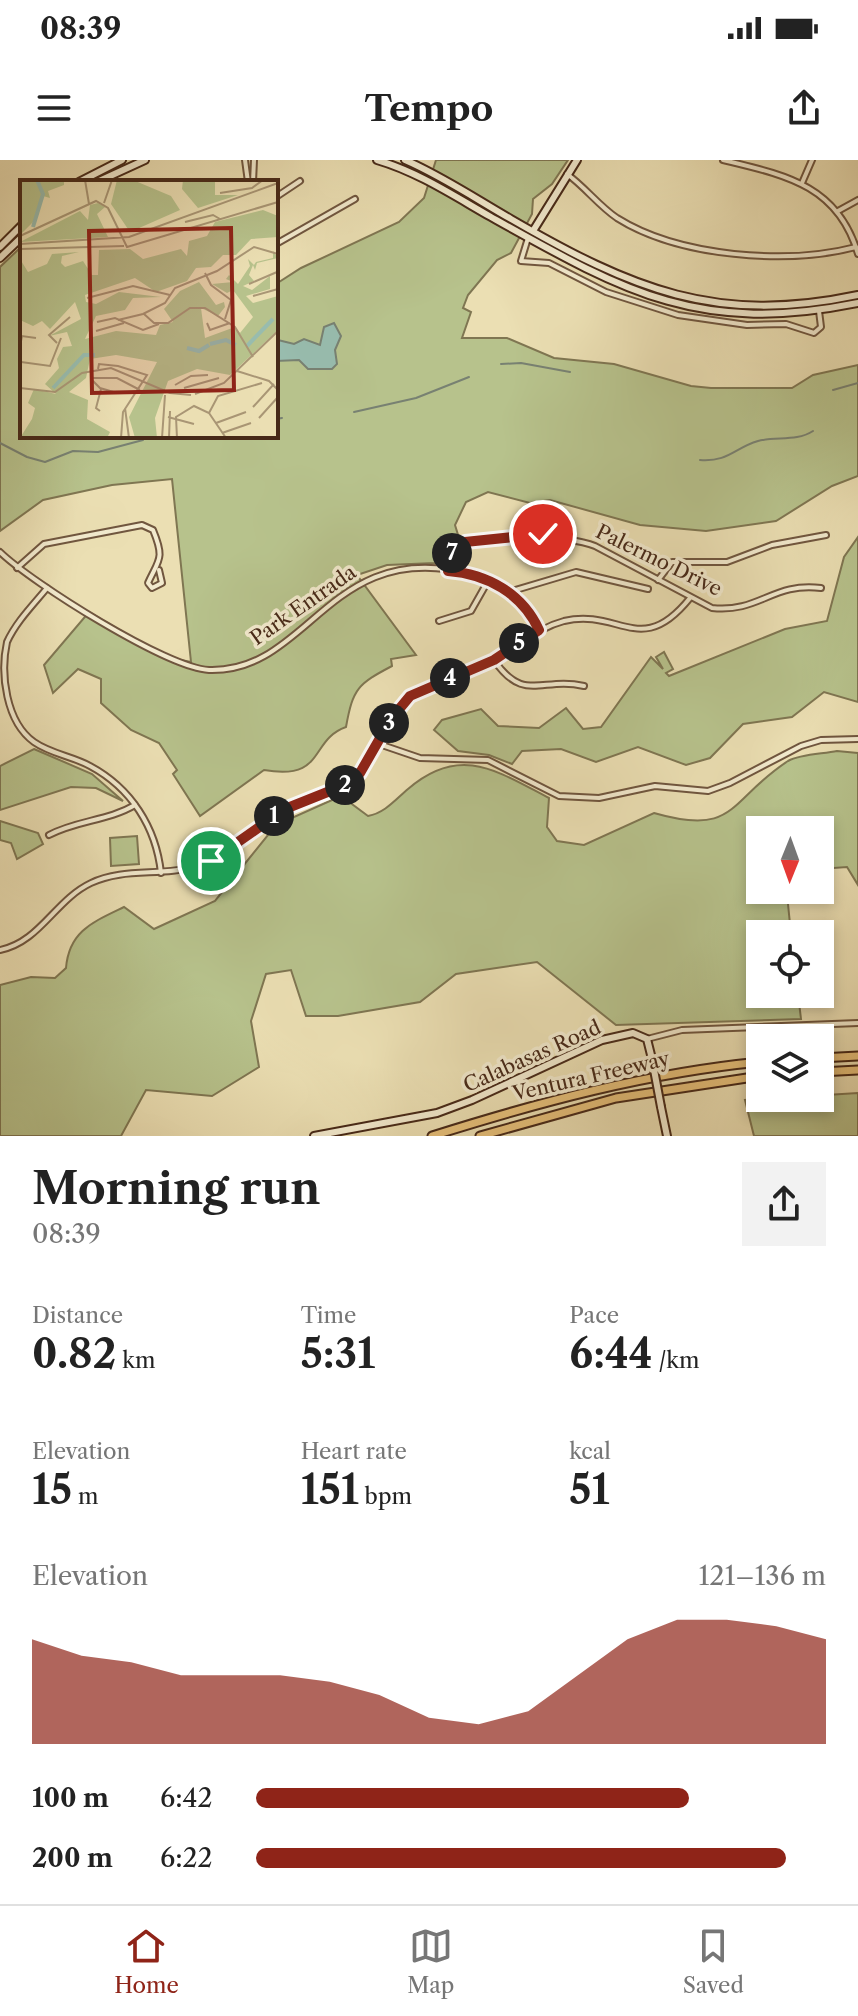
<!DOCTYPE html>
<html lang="en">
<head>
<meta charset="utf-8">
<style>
	body { margin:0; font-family:"Libre Caslon Text",serif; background:#f2f2f2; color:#222; height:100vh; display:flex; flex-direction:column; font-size:30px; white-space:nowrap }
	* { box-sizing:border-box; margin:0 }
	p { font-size:26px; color:#767676 }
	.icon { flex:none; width:44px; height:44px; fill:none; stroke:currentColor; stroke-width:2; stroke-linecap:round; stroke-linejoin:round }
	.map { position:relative; height:976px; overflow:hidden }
	.details { display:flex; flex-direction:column; background:#fff; flex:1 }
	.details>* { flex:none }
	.needle { width:52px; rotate:181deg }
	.buttons { position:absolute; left:746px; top:656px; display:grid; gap:16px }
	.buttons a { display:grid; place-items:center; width:88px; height:88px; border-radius:0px; background:#fff; box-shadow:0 4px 12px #0003; font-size:40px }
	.pin { position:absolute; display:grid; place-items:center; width:68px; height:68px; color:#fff; margin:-34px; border:4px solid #fff; border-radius:50%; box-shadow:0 2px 8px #0007 }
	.km { position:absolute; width:40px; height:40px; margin:-20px; border-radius:50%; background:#222; color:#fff; font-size:22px; line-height:40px; text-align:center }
	.round { display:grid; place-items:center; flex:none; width:84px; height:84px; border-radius:0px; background:#f2f2f2 }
	.head { display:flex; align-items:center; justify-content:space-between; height:136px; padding:0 32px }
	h1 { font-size:44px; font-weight:800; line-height:60px }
	.figures { display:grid; grid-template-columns:repeat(3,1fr); gap:12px; height:136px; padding:8px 32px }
	.figures div { display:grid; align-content:center }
	.figures b { font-size:40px; font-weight:800 }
	.figures small { font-size:22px; font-weight:400 }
	.figures p { font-size:22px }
	.chart { height:224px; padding:16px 32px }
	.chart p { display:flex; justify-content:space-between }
	.chart svg { width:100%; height:144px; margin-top:8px; fill:#8f2418; opacity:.7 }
	ul { padding:0 32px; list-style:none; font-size:26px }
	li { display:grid; grid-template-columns:128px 96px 1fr; align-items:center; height:60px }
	li i { height:20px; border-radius:10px; background:#8f2418 }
	.status { display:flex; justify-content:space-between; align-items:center; height:56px; padding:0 40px; background:#fff; direction:ltr }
	.status svg { height:22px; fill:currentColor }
	header { display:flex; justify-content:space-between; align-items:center; height:104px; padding:0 32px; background:#fff; font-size:36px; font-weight:800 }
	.tab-bar { display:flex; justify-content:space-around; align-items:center; height:112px; border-top:2px solid #e0e0e0; background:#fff; font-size:22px; color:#767676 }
	.tab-bar a { display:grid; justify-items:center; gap:4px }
	.tab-bar .on { color:#8f2418 }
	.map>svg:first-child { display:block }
	.green { fill:#b7c28c; stroke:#7f7652; stroke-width:2 }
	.water { fill:#98bcae; stroke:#788172; stroke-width:2 }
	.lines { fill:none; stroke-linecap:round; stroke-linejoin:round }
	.stream { stroke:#788172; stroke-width:2 }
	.street-casing { stroke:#70563f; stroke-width:8 }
	.secondary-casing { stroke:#472918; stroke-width:10 }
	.highway-casing { stroke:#472918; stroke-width:11 }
	.street { stroke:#f2eace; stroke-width:4 }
	.secondary { stroke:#f2eace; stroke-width:6 }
	.highway { stroke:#e6c07a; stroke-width:7 }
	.secondary-bridge-casing { stroke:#472918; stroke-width:10; stroke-linecap:butt }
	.secondary-bridge { stroke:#f2eace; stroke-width:6 }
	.route-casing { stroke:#fff; stroke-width:16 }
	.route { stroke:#8f2418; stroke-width:10 }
	.labels { text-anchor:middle; stroke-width:7; stroke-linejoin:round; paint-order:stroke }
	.street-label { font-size:20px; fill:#472918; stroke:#f2eace }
	.inset-river { fill:none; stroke:#98bcae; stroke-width:4 }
	.inset-road { fill:none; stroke:#a99675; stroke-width:2 }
	.view { fill:#8f2418; fill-opacity:0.15; stroke:#8f2418; stroke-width:4 }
	.inset-edge { fill:none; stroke:#472918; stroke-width:4 }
</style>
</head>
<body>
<div class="status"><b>08:39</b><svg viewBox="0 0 49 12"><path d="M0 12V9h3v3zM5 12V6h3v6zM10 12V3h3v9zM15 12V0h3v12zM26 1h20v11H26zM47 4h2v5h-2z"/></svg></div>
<header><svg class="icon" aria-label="menu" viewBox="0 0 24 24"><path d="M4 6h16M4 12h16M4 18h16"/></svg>Tempo<svg class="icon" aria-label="share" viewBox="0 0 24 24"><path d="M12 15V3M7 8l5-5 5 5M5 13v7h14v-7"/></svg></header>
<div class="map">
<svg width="858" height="976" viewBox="0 0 858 976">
	<rect width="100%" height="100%" fill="#ebdfb3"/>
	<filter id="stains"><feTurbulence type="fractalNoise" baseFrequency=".0025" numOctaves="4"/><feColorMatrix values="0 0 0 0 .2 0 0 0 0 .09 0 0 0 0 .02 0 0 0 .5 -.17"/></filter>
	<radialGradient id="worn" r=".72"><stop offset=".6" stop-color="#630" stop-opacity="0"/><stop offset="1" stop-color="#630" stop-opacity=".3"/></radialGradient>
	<!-- green -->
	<g class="green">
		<path d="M436,0H568L552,24L533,39L532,54L511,93L497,100L468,135L463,148L471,152L462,178H507L554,198L614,204L691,226L711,228H792L813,215L858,205V316L832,326L776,361L706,371L640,365L550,340L530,343L488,332L466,342L455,365L459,378L435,403L387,405L357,415L416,495L391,499L392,506C358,524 353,528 346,567C309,580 326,621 264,610L200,656L173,614L177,610L159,583L131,570L101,543V519L78,509L53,533L44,505L89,452L166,497L191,502L172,319L112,325L43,340L0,371V107L22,86V276H276V124L301,108L399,62L424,38Z"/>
		<path d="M858,377V542L824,532L792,557L743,564L710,598L686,605L638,587L596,602L561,589L522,591L512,604L489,595L458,591L434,570L442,560L481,549L498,566L539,568L566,548L583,569L601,567L651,497L663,509L656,497L664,492L673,509L666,513L669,516L785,469L827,461L844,397Z"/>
		<path d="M34,589L92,614L123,641L96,628L71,627L0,650V606Z"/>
		<path d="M837,591L858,593V725L847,707L820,709V670H760V730H790L787,734L791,774H760V834H798L801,859L616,865L537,802L456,814L420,842L338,856H306L291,810L266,814L251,861L259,907L212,936L146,930L121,976H0V825L31,817L55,818L66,808C69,771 93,762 124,747L154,769L215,741L276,665L341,636L368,656C385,653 396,639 408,629C460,584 497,611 549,638L547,667L557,681L584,685L654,653C737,677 728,640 788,601C801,594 823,594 837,591Z"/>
		<path d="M0,661L38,673L43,684L17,699L11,683L0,680Z"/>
		<path d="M137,676L139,704L111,706L110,678Z"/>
		<path d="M858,933V976H754L745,940Z"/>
	</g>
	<!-- water -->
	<path class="water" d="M334,163L341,176L335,190L337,204L332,209H308L299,200L276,201L278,180L294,184L304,179L320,185L324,167Z"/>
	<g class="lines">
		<!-- stream -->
		<g class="stream">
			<path d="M501,204L521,203L570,212"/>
			<path d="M833,230L858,223"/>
			<path d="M354,252L416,238L469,217"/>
			<path d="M276,259L282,258"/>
			<path d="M148,277L149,276"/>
			<path d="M0,283L27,297L45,302L73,291L98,292L143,280"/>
			<path d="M700,300C729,302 734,288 758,281C777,276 796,282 813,271"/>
		</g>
		<!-- street casing -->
		<g class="street-casing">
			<g id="street">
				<path d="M245,0L248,22"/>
				<path d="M723,0C785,15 838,25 858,94"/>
				<path d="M567,14C585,27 599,46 617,58C679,97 787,105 856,87"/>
				<path d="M253,22L254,0"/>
				<path d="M802,23L812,0"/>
				<path d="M276,37L300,21"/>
				<path d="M838,51L858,40"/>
				<path d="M528,78L521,101L549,103L606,132L678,155L747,165L786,164L814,173L821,167L819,151"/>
				<path d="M276,84L355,39"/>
				<path d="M0,392C32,423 167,508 209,510C310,513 329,377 471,414C502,422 525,441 539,470"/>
				<path d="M17,408L44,384L142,365L153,370C165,399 159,399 148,423L152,428L162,423L159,410"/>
				<path d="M448,411C450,403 450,392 457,387C478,368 570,376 595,386L712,448C760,453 772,422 821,428"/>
				<path d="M658,420L672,402H727L772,385L826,375"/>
				<path d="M47,428C33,445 16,462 7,482C0,514 6,562 34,582C51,594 72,596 90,606C131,628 156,667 161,713"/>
				<path d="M509,432L576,412L648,429"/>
				<path d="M439,461L471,451L488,421"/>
				<path d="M494,500C524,544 542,516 584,526"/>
				<path d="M379,584L420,598L488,600L559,636L599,638L655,626L708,631L730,623L801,586L821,580L858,579"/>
				<path d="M49,675C77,660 108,661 135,645"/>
				<path d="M0,790C40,782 55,740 91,723C124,707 162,717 197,706C230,695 253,666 283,650C303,640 326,636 345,626C380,606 380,555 413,535C439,519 469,512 496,498C520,486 537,468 564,461C620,448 641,499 690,438"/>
				<path d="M647,879L682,870L858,863"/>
			</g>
		</g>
		<!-- secondary casing -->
		<g class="secondary-casing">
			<g id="secondary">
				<path d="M377,0C418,12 454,36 491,57C625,132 699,175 858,143"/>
				<path d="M405,0C442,16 476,39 511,59C632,129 716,165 858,135"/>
				<path d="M79,22L122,0"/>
				<path d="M97,22L145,0"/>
				<path d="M533,71L577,0"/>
				<path d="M0,87L22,65"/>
				<path d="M0,98L22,77"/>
				<path d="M661,947L667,976"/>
				<path d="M314,976L437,953L472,940L602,880L633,873L647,879L652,899"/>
			</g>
		</g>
		<!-- highway casing -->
		<g class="highway-casing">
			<g id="highway">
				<path d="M820,898L858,896"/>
				<path d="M820,912L858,910"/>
				<path d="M432,976C540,942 647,913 760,902"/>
				<path d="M480,976L616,938L760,916"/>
			</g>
		</g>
		<!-- street -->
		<use href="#street" class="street"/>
		<!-- secondary -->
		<use href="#secondary" class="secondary"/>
		<!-- highway -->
		<use href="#highway" class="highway"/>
		<!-- secondary-bridge casing -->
		<g class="secondary-bridge-casing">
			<path id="secondary-bridge" d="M652,899L661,947"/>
		</g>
		<!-- secondary-bridge -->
		<use href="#secondary-bridge" class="secondary-bridge"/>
	</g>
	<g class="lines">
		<!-- route casing -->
		<g class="route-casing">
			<path id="route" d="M211,701L285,649L345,625L360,613L391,559L410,536L494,500L539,470C522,433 487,414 448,411L452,394L465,382L543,374"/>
		</g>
		<!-- route -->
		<use href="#route" class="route"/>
	</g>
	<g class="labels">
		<!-- street labels -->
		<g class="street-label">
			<text transform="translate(659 400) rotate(26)" y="7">Palermo Drive</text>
			<text transform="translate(303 445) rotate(-35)" y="7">Park Entrada</text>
			<text transform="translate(532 896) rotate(-24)" y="7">Calabasas Road</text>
			<text transform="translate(591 916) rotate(-13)" y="7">Ventura Freeway</text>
		</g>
	</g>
	<!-- overview -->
	<g transform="translate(20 20)">
		<rect width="258" height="258" fill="#ebdfb3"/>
		<path d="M0,0H44V5L28,11L30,18L23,16L14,41L0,55ZM97,0H113L151,16L160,30L110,52L91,24ZM163,0H195V15H218L178,28L162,9ZM78,23L85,27L77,34L88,57L0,62L60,31L68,40L70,25ZM243,30L258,36V57L231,59L216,75H203L191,87L176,88L167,101L136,112L115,98L65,115L66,122L76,124L99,112L141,117L113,118L105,130L76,136L65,159L96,151L136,155L140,145L153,142L144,129L160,111L179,102L196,125L204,122L205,127L198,136L181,128L185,158L215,147L220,153L233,137L213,110L207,113L192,104L213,102L206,99L209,95L218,104L230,86L228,79L234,85L236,82L253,78V71L258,78L237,83L235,90L233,85L229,95L234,101L223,106L232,110L250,96V109L226,116L233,123L258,116V150L210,195L177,189L148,201L135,238L137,258H115L109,237L137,182L96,175L70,179L66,198L49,212L68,220L67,239L90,252L87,258H0L12,239L15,228L8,223L14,209L36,214L25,204L39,188L37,179L43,167L52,166L47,152L29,156L61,139L55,122L30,149L22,141L13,146L0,140V79L8,92L27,84L32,74L59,72L42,76L41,83L45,87L63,81L72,95H78L79,70L110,69L123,79L161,69L167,76L169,61L187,56L195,42Z" fill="#b7c28c"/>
		<path class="inset-river" d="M13,47L23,14L17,0M0,75V106M190,164L206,160L216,165M227,166L253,139M167,168L179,171L189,165M33,208L64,175H75"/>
		<path class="inset-road" d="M65,0L69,24M200,13L232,8L243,0M84,23L92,0M165,42L193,35L200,39M0,56L76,21L88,28L107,67L258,22M0,64L109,57L258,3M0,69L104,66M185,93L191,105L211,120L205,139M229,104L257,92M233,116L258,109M67,118L113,106L150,115M124,134L134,143H148L170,128H185L215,147L233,177M98,140L123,134L145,123L155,108L197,91L234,67L258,74M77,142L95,138L123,150L139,144M187,143L190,150L210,143M76,151L104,143M37,163L29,155L50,137M0,166L2,156L16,158M1,182L30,186L41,158M78,189L79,184L98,186L127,195L103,232L101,258M217,191L249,201L258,210M72,198H97L120,210M72,200L80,208L97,213M155,205L171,196L188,195M0,208L35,212L62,193L91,188L150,213L171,215M164,208L199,198M175,214L204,203L258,151M233,227L254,204M105,228L109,258M80,231L76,228L81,209M189,233L198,216L242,203M148,237L174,244M239,238L258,217M196,243L226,232M202,253L231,243M142,258L145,215M149,258L150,231M157,258L156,237L174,226L189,233L206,258"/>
		<path class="view" d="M211,48L214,210L72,213L69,51Z"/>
		<rect width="258" height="258" class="inset-edge"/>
	</g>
	<rect width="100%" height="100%" filter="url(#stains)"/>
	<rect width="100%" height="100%" fill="url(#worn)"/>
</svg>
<div class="buttons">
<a><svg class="needle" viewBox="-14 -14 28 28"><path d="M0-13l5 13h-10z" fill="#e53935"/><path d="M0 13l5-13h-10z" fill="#767676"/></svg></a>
<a><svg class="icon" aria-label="locate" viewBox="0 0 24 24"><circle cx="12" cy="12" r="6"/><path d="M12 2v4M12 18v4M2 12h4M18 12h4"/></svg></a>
<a><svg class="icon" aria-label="layers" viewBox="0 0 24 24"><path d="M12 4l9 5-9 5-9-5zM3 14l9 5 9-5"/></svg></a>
</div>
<div class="pin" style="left:211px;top:701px;background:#1e9e55"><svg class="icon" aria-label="arrive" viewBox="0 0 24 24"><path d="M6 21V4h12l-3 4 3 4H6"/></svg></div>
<div class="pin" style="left:543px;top:374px;background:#d93025"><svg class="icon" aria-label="check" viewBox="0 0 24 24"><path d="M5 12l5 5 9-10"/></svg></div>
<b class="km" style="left:274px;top:656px">1</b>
<b class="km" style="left:345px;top:625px">2</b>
<b class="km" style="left:389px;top:563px">3</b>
<b class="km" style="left:450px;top:518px">4</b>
<b class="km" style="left:519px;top:483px">5</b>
<b class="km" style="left:452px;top:393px">7</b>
</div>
<section class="details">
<div class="head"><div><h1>Morning run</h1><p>08:39</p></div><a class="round"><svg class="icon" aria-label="share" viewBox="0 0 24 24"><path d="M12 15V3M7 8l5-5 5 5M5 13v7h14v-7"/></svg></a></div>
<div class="figures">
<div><p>Distance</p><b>0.82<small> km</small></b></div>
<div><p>Time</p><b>5:31</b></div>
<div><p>Pace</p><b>6:44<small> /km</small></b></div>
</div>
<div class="figures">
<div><p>Elevation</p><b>15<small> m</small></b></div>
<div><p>Heart rate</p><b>151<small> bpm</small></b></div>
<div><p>kcal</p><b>51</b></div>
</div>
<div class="chart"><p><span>Elevation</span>121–136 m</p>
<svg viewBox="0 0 160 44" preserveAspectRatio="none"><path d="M0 44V12L10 17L20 19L30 23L40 23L50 23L60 25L70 29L80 36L90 38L100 34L110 23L120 12L130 6L140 6L150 8L160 12V44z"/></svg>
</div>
<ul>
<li><b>100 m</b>6:42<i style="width:76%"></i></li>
<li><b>200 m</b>6:22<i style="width:93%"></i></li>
</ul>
</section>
<nav class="tab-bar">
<a class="on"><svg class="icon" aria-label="home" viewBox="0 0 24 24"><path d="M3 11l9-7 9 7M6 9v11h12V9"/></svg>Home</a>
<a><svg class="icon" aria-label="map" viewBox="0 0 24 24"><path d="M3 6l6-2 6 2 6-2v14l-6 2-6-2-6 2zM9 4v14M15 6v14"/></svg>Map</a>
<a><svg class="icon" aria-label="saved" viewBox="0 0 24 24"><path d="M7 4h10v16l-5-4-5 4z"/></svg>Saved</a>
</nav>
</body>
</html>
